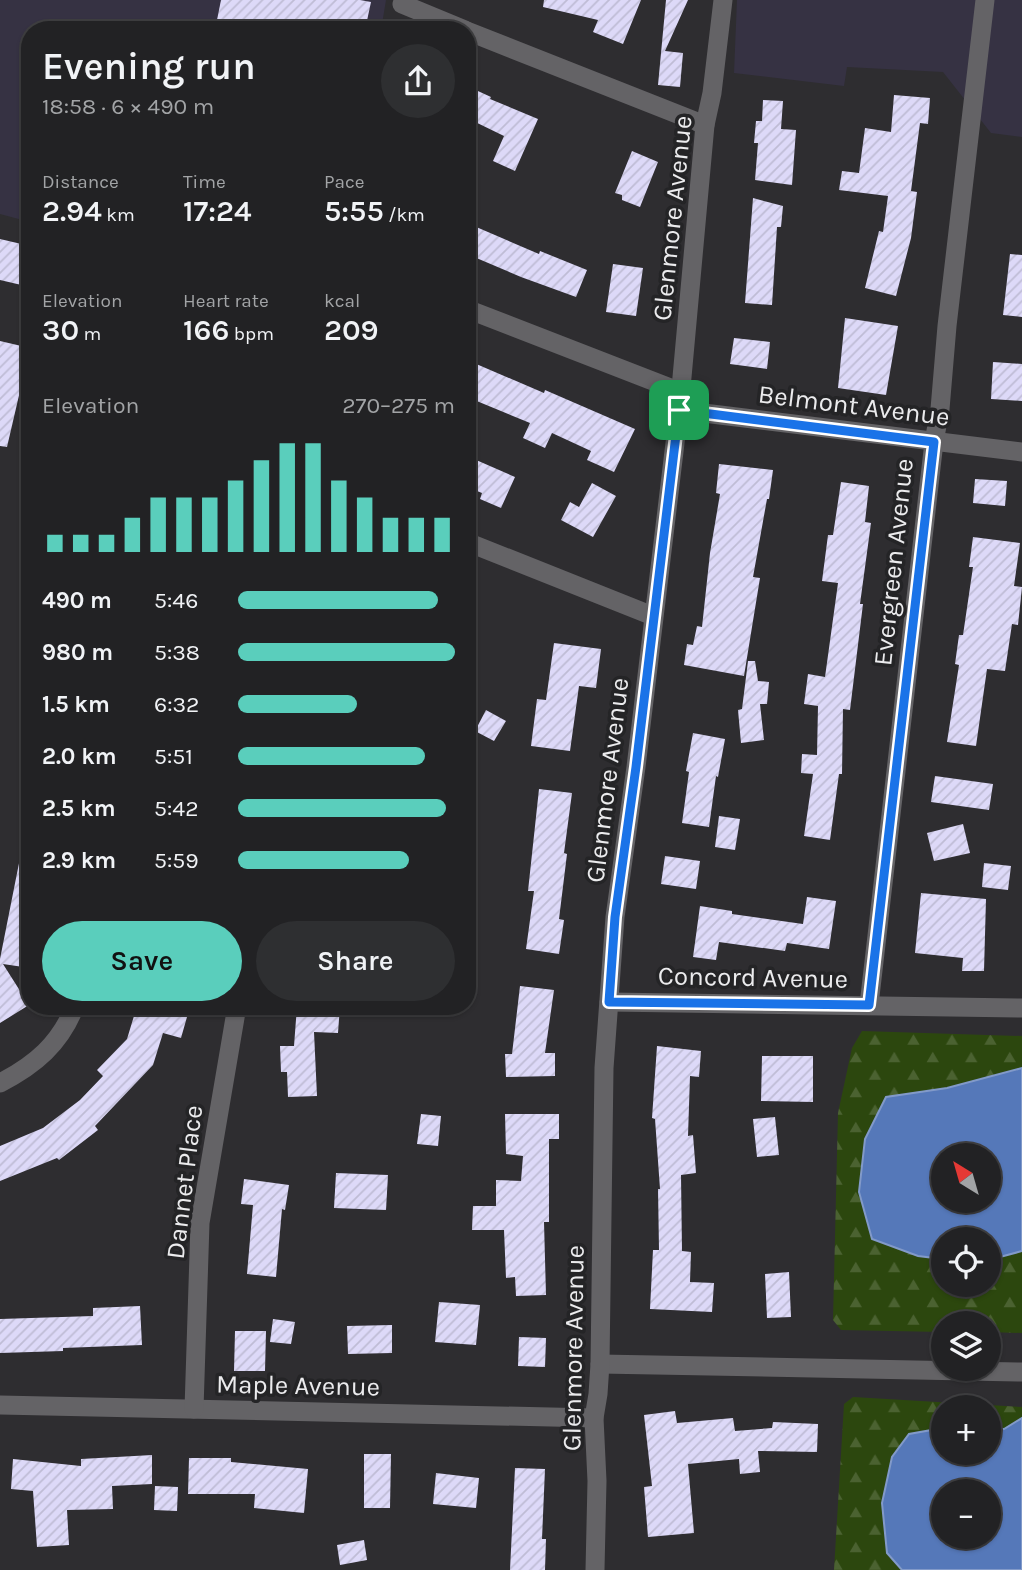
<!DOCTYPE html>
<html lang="en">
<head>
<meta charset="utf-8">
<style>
	body { margin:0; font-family:Karla,sans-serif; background:#2e2f31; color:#f1f3f6; height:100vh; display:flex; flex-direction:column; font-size:26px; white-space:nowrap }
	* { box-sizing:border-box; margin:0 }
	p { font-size:23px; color:#a2a4a6 }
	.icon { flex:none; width:38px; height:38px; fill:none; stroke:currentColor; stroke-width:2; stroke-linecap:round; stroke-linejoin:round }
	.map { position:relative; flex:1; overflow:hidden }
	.details { position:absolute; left:21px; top:21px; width:455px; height:994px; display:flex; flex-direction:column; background:#222224; border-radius:28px; box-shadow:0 2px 5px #0004,0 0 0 2px #3f3f41 }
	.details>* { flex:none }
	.needle { width:46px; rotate:323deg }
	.fabs { position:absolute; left:931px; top:1143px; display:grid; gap:14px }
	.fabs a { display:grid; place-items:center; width:70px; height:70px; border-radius:50%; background:#222224; box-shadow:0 2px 5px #0004,0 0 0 2px #3f3f41; font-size:35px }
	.pin { position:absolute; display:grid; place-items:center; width:60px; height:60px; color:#fff; margin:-30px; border-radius:14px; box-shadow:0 4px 10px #0006 }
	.round { display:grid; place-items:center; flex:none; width:74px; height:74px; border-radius:37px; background:#2e2f31 }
	.headline { display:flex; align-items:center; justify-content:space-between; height:119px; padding:0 21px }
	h1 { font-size:38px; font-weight:600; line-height:52px }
	.metrics { display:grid; grid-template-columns:repeat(3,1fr); gap:10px; height:119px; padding:7px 21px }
	.metrics div { display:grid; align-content:center }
	.metrics b { font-size:30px; font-weight:600 }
	.metrics small { font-size:19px; font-weight:400 }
	.metrics p { font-size:19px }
	.chart { height:196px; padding:14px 21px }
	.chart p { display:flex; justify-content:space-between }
	.chart svg { width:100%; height:126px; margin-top:7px; stroke:#5acebc; stroke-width:6 }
	.cta { display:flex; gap:14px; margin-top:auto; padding:14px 21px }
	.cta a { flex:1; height:80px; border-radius:42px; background:#5acebc; color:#111; font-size:28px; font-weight:600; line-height:80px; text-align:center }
	.cta a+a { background:#2e2f31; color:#f1f3f6 }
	ul { padding:0 21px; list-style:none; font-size:23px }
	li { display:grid; grid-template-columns:112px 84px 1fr; align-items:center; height:52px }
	li i { height:18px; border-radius:9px; background:#5acebc }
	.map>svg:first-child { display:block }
	.commercial { fill:#363243 }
	.forest { fill:url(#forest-firs) }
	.water { fill:#5578b9; stroke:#829ac9; stroke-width:2; fill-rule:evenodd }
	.building { fill:url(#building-hatch) }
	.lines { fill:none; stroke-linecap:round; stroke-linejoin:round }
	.minor { stroke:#646366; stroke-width:19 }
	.route-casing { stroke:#fff; stroke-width:14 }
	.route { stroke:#1a73e8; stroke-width:9 }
	.labels { text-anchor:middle; stroke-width:7; stroke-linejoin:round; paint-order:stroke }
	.street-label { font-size:26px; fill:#ebebed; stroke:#242426 }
</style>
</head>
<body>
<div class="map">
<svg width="1022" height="1570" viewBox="0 0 1022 1570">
	<defs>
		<pattern id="forest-firs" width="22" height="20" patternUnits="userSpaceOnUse" patternTransform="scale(1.75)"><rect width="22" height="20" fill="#2c470e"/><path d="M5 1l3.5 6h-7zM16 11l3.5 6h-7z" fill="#4b6231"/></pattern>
		<pattern id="building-hatch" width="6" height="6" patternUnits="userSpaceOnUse" patternTransform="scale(1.75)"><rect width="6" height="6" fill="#ddd9f8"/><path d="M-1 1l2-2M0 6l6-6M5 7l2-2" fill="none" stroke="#bfbcd5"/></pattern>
	</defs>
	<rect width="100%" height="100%" fill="#2e2d30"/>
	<!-- commercial -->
	<g class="commercial">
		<path d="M0,0H386L381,30H30V222L0,214Z"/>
		<path d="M737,0H1022V137L991,133L943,72L847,67L844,86L734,73Z"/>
	</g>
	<!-- forest -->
	<g class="forest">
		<path d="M862,1031L1022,1036V1068L947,1089L886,1097L918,1256L943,1259V1284H989V1260L1022,1251V1333L989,1332V1323H943V1332L841,1330L833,1320L838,1113L852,1048Z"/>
		<path d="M853,1397L1022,1407V1418L1004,1429L989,1428V1407H943V1428L909,1434L887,1553L902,1570H834L844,1404Z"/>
	</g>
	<!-- water -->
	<g class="water">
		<path d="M1022,1068V1251L989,1260V1239H943V1259L918,1256L872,1239L859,1192L865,1139L886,1097L947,1088ZM943,1155H989V1200H943Z"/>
		<path d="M1022,1418V1570H902L887,1553L882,1503L892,1457L909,1434L943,1428V1452H989V1428L1004,1429ZM943,1491H989V1536H943Z"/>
	</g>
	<!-- building -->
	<g class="building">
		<path d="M221,0H360L371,2L365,30H215Z"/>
		<path d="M544,0H641L623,44L593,32L598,20L543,7Z"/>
		<path d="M666,0H688L665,51L683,53L680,87L658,85Z"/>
		<path d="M467,86L491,97L490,99L538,119L515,171L493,161L504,136L467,118Z"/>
		<path d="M894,95L930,98L928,124L920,123L911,191L917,192L911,238L896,296L865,288L879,231L883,232L888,196L839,190L842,171L859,173L865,128L891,132Z"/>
		<path d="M763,100L783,101L781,129L796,130L792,185L755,180L758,143H754L756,121H762Z"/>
		<path d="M632,151L658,162L640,207L622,200V195L615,193Z"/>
		<path d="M753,198L783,206L781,227H777L772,305L745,303Z"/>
		<path d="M467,223L539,254L540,251L587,270L576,297L521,277L467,254Z"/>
		<path d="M0,239L30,246V287L0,280Z"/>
		<path d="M1010,254L1022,255V317L1003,315Z"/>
		<path d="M613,264L643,268L636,316L606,312Z"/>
		<path d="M845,318L898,326L886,395L838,388Z"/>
		<path d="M734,338L770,342L767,369L730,364Z"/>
		<path d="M0,341L30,348L7,447L0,446Z"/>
		<path d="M467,360L544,393L545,390L635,429L614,472L587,460L591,451L552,433L545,448L523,438L530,423L467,397Z"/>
		<path d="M993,362L1022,364V401L991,399Z"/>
		<path d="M467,456L515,477L501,508L480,499L482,493L467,487Z"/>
		<path d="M719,464L773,470L769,499H767L753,577L760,578L744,676L684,665L687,644L693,645L697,626L702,627L710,553L720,494L716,493Z"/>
		<path d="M975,479L1007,481L1005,506L973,503Z"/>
		<path d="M841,482L869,486L865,522L871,523L860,604H863L850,710L843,709L842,774H839L830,840L804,836L813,774L801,773L802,754L817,755L818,706L804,704L808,674L825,677L838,583L822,581L828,535H833Z"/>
		<path d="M592,483L616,496L593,537L561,520L570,502L579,507Z"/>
		<path d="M973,537L1020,543L1014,586L1022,587L1018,625L1012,624L1005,671L987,669L976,746L947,742L959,665L955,664L959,635H963L973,567H969Z"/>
		<path d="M554,643L601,649L596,688L579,686L570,751L531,746L537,699L546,700Z"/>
		<path d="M748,661H755L758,681L769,682L767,704H760L764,740L741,743L738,710L742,709Z"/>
		<path d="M486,710L506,721L494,741L475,731Z"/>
		<path d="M693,733L725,739L718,777L716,776L709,827L682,823L689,772L686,771Z"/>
		<path d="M935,776L993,784L989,810L931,802Z"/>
		<path d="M539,789L572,793L564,853L567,854L559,919L564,920L559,954L526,949L534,891H528Z"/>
		<path d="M719,816L740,819L735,850L715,847Z"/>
		<path d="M963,824L970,853L934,861L927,833Z"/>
		<path d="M22,848H30V968L3,964L29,1005L0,1023V959Z"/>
		<path d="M665,856L700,861L696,889L661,884Z"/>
		<path d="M984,863L1011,866L1008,890L982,887Z"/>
		<path d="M921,893L986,899L984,971H962L963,958L915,953Z"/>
		<path d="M807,897L836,901L829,949L787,943L785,951L719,942L716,960L693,957L700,906L732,911V914L803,924Z"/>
		<path d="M520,986L554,990L545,1053H555V1076L506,1077L505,1054H512Z"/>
		<path d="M137,1006H152L187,1017L181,1038L163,1033L153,1065L95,1126L98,1130L59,1160L57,1158L0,1181V1146L43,1128L80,1100L103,1076L97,1070L127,1039Z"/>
		<path d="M297,1006H340L338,1033L314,1032L317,1096L288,1097L287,1072H281L280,1046H294Z"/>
		<path d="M657,1046L701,1051L699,1077L690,1076L688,1136L693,1135L696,1173L681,1175L682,1251L691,1252L690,1282L714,1283L712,1312L650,1309L653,1250H659L658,1189H660L655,1119L652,1118Z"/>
		<path d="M762,1056H813V1102L761,1101Z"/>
		<path d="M421,1114L441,1116L438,1146L417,1144Z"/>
		<path d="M505,1114H559V1139H549V1222H544L546,1295L516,1296L515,1277L506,1278L504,1230H472L473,1206H496V1180L521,1181L523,1156L506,1154Z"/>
		<path d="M775,1117L779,1155L757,1157L753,1119Z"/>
		<path d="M336,1173L388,1175L386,1210L334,1208Z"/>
		<path d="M244,1179L289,1185L285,1210L282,1209L276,1277L247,1274L253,1205L241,1204Z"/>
		<path d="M789,1272L791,1317L767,1318L765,1274Z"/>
		<path d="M439,1302L480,1305L476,1345L435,1342Z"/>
		<path d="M140,1306L142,1345L63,1348V1351L0,1353V1319L93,1316V1308Z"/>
		<path d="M273,1319L295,1322L291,1344L270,1342Z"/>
		<path d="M392,1325V1353L348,1354L347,1326Z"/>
		<path d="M235,1331H266L265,1371H234Z"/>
		<path d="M519,1337L546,1338L545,1367L518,1366Z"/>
		<path d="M675,1411L677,1423L733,1418L735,1431L772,1428L773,1422L818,1424L817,1452L758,1451L760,1472L740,1474L739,1459L688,1464L694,1533L648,1537L644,1487L652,1486L644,1415Z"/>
		<path d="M364,1454H391L390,1508H364Z"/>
		<path d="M152,1455V1484L112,1486L113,1509L67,1510L69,1545L37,1547L33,1491L11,1489L13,1459L81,1466V1459Z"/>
		<path d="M189,1458H231V1462L308,1469L304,1513L254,1508L255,1494H188Z"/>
		<path d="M515,1468L545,1469L542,1539H546L545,1570H510Z"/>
		<path d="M436,1473L479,1478L476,1508L433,1504Z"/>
		<path d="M155,1486L178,1487L177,1511L154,1510Z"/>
		<path d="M364,1540L367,1560L340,1565L337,1545Z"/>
	</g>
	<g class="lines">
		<!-- minor -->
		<g class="minor">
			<path d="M402,4L465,30"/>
			<path d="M467,31L705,125"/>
			<path d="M467,309L681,392"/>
			<path d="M679,410L1022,452"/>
			<path d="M467,542L653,616"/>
			<path d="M609,1002L1022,1008"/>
			<path d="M869,1005L934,442L940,409L947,326L985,0"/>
			<path d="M0,1083C35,1065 60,1044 75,1006"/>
			<path d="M600,1364L1022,1372"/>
			<path d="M0,1405L594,1418"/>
			<path d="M194,1409L200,1223L237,1006"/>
			<path d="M595,1570L597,1481L594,1418L598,1394L600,1364L604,1068L615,917L636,767L679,410L705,125L712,93L723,0"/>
		</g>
	</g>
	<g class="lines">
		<!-- route casing -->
		<g class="route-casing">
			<path id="route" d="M679,410L934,442L869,1005L609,1002L615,917L636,767Z"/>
		</g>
		<!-- route -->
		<use href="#route" class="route"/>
	</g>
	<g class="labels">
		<!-- street labels -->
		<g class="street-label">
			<text transform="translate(672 218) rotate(-84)" y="9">Glenmore Avenue</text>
			<text transform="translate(854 405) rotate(7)" y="9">Belmont Avenue</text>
			<text transform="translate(893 562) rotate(-84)" y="9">Evergreen Avenue</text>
			<text transform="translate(607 780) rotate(-83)" y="9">Glenmore Avenue</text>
			<text transform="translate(753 977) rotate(1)" y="9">Concord Avenue</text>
			<text transform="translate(184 1182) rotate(-83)" y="9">Dannet Place</text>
			<text transform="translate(573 1348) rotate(-89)" y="9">Glenmore Avenue</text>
			<text transform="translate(298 1385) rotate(1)" y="9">Maple Avenue</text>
		</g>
	</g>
</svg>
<div class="fabs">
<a><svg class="needle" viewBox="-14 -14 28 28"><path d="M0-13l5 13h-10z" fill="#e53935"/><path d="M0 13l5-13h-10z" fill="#a2a4a6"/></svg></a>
<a><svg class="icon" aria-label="locate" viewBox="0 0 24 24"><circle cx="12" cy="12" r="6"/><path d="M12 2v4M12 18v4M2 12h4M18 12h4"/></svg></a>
<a><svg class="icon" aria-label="layers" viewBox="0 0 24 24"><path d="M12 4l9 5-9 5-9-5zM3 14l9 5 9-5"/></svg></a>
<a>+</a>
<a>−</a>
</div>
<div class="pin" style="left:679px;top:410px;background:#1e9e55"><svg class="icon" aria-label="arrive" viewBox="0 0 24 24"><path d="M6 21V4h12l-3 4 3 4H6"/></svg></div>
<section class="details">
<div class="headline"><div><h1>Evening run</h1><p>18:58 · 6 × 490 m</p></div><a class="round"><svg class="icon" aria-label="share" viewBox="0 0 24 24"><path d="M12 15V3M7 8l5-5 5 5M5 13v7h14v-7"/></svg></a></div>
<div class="metrics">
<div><p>Distance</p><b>2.94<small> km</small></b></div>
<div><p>Time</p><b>17:24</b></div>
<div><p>Pace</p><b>5:55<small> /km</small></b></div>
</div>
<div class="metrics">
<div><p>Elevation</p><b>30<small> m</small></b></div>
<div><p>Heart rate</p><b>166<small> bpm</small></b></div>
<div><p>kcal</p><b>209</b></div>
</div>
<div class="chart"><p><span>Elevation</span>270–275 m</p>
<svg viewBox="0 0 160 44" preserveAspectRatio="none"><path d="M5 44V38M15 44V38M25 44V38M35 44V32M45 44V25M55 44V25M65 44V25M75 44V19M85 44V12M95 44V6M105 44V6M115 44V19M125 44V25M135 44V32M145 44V32M155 44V32"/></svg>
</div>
<ul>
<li><b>490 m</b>5:46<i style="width:92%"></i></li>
<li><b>980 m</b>5:38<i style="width:100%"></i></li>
<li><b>1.5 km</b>6:32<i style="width:55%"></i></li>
<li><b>2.0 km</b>5:51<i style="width:86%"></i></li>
<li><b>2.5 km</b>5:42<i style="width:96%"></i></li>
<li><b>2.9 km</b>5:59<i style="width:79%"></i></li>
</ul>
<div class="cta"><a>Save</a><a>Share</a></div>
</section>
</div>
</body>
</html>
